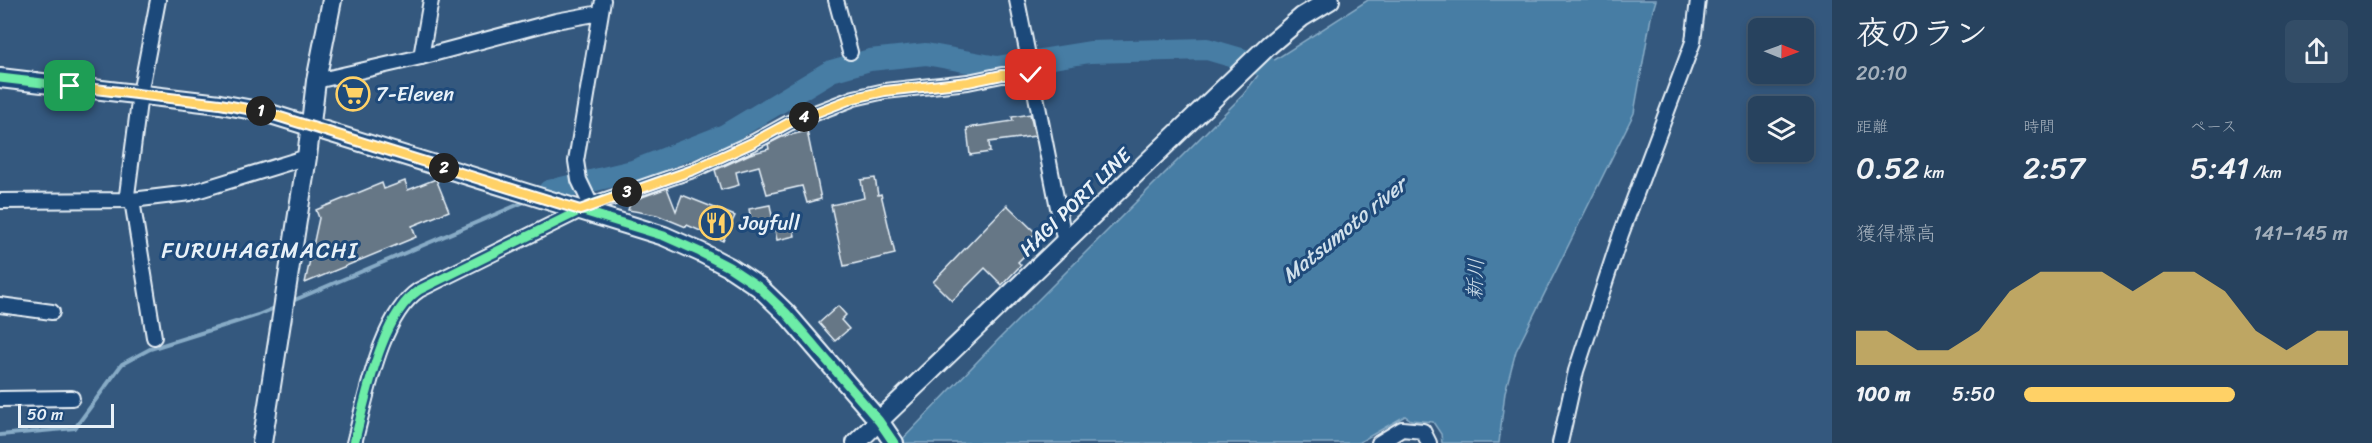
<!DOCTYPE html>
<html lang="ja">
<head>
<meta charset="utf-8">
<style>
	body { margin:0; font-family:Sriracha,"Klee One",sans-serif; background:#334d67; color:#f1f3f6; height:100vh; display:flex; flex-direction:column; font-size:22px; white-space:nowrap }
	* { box-sizing:border-box; margin:0 }
	p { font-size:20px; color:#a4b0bc }
	.icon { flex:none; width:33px; height:33px; fill:none; stroke:currentColor; stroke-width:2; stroke-linecap:round; stroke-linejoin:round }
	.map { position:relative; flex:1; overflow:hidden }
	.details { display:flex; flex-direction:column; background:#27425e; width:540px }
	.details>* { flex:none }
	.needle { width:39px; rotate:91deg }
	.fabs { position:absolute; left:1748px; top:18px; display:grid; gap:12px }
	.fabs a { display:grid; place-items:center; width:66px; height:66px; border-radius:9px; background:#27425e; box-shadow:0 3px 9px #0003,0 0 0 2px #435b73; font-size:30px }
	.scale { position:absolute; left:18px; bottom:15px; width:96px; box-sizing:border-box; padding-left:6px; border:3px solid #e8f1f8; border-top:0; font-size:16px; line-height:21px; white-space:nowrap; color:#e8f1f8; -webkit-text-stroke:4px #1f4a7a; paint-order:stroke }
	.pin { position:absolute; display:grid; place-items:center; width:51px; height:51px; color:#fff; margin:-26px; border-radius:12px; box-shadow:0 3px 9px #0006 }
	.km { position:absolute; width:30px; height:30px; margin:-15px; border-radius:50%; background:#222; color:#fff; font-size:16px; line-height:30px; text-align:center }
	.round { display:grid; place-items:center; flex:none; width:63px; height:63px; border-radius:9px; background:#334d67 }
	.summary { display:flex; align-items:center; justify-content:space-between; height:102px; padding:0 24px }
	h1 { font-size:33px; font-weight:600; line-height:45px }
	.metrics { display:grid; grid-template-columns:repeat(3,1fr); gap:9px; height:102px; padding:6px 24px }
	.metrics div { display:grid; align-content:center }
	.metrics b { font-size:30px; font-weight:600 }
	.metrics small { font-size:16px; font-weight:400 }
	.metrics p { font-size:16px }
	.chart { height:168px; padding:12px 24px }
	.chart p { display:flex; justify-content:space-between }
	.chart svg { width:100%; height:108px; margin-top:6px; fill:#ffd166; opacity:.7 }
	ul { padding:0 24px; list-style:none; font-size:20px }
	li { display:grid; grid-template-columns:96px 72px 1fr; align-items:center; height:45px }
	li i { height:15px; border-radius:8px; background:#ffd166 }
	main { display:flex; flex:1; min-height:0 }
	.map>svg:first-child { display:block }
	.water { fill:#477da4; stroke:#87abc6; stroke-width:1.5 }
	.lines { fill:none; stroke-linecap:round; stroke-linejoin:round }
	.stream { stroke:#87abc6; stroke-width:4 }
	.river { stroke:#477da4; stroke-width:22 }
	.building { fill:#667786; stroke:#e8f1f8; stroke-width:1.5 }
	.street-casing { stroke:#e8f1f8; stroke-width:18 }
	.secondary-casing { stroke:#e8f1f8; stroke-width:22 }
	.street { stroke:#1f4a7a; stroke-width:14 }
	.secondary { stroke:#1f4a7a; stroke-width:18 }
	.cycleway-casing { stroke:#1f4a7a; stroke-width:13 }
	.cycleway { stroke:#6deda7; stroke-width:9 }
	.route-casing { stroke:#fff; stroke-width:12 }
	.route { stroke:#ffd166; stroke-width:8 }
	.labels { text-anchor:middle; stroke-width:6; stroke-linejoin:round; paint-order:stroke }
	.poi-label { font-size:20px; fill:#e8f1f8; stroke:#1f4a7a; text-anchor:start }
	.street-label { font-size:20px; fill:#e8f1f8; stroke:#1f4a7a }
	.water-label { font-size:21px; font-style:italic; fill:#d0e0eb; stroke:#1f4a7a }
	.quarter-label { font-size:22px; letter-spacing:1.5px; fill:#e8f1f8; stroke:#1f4a7a }
</style>
</head>
<body>
<main>
<div class="map">
<svg width="1832" height="443" viewBox="0 0 1832 443">
	<rect width="100%" height="100%" fill="#34587e"/>
	<filter id="ink" filterUnits="userSpaceOnUse"><feTurbulence type="fractalNoise" baseFrequency=".0167" numOctaves="2"/><feDisplacementMap in="SourceGraphic" scale="12" xChannelSelector="R" yChannelSelector="G"/><feConvolveMatrix kernelMatrix="1 2 1 2 8 2 1 2 1" color-interpolation-filters="sRGB"/></filter>
	<g filter="url(#ink)">
		<!-- water -->
		<path class="water" d="M1368,0H1656L1651,17L1634,113L1516,351L1505,392L1499,443H1442L1441,434L1433,422L1411,420L1405,416L1358,443H899L998,340L1243,95L1265,66Z"/>
		<g class="lines">
			<!-- stream -->
			<g class="stream">
				<path d="M290,302L529,200"/>
				<path d="M0,435L75,428L122,364L150,349L258,315L277,307"/>
			</g>
			<!-- river -->
			<path class="river" d="M549,191L633,171L725,135L831,71L870,60L926,54L997,67L1090,52L1207,49L1265,66"/>
		</g>
		<!-- building -->
		<g class="building">
			<path d="M1030,114L1035,136L989,142L990,152L970,155L967,128L1013,121L1012,117Z"/>
			<path d="M807,131L821,199L807,203L802,186L767,194L759,166L736,172L739,185L721,190L715,170L750,154L769,149L768,144L782,137Z"/>
			<path d="M875,178L878,195L881,194L895,254L844,266L831,205L864,198L861,180Z"/>
			<path d="M436,179L449,211L412,226L416,237L305,283L319,218L316,210L382,183L384,189L405,181L408,190Z"/>
			<path d="M667,188L676,211L682,195L735,216L723,241L687,225L686,227L657,215L628,210L631,201Z"/>
			<path d="M770,205L773,221L752,225L749,209Z"/>
			<path d="M1007,205L1036,233L1027,242L1033,247L1018,262L1021,265L1002,285L985,268L952,301L933,282Z"/>
			<path d="M792,222L795,236L777,240L774,226Z"/>
			<path d="M838,306L846,315L841,320L849,329L835,341L819,323Z"/>
		</g>
		<g class="lines">
			<!-- street casing -->
			<g class="street-casing">
				<g id="street">
					<path d="M836,0L850,52"/>
					<path d="M1017,0L1065,243"/>
					<path d="M421,57L431,0"/>
					<path d="M316,81L421,57L556,21L600,13"/>
					<path d="M0,201L132,200L190,193L307,157"/>
					<path d="M591,205L579,180L576,161L603,0"/>
					<path d="M0,305L52,312"/>
					<path d="M154,337L132,200L127,195L140,94L158,0"/>
					<path d="M0,399L72,398"/>
					<path d="M354,443C366,399 380,316 419,290L591,205L693,170L752,143L789,123L854,98L885,91L968,82L1002,75H1031"/>
					<path d="M1379,443L1402,429L1423,431L1429,443"/>
					<path d="M1560,443L1576,371L1621,234L1693,42L1698,0"/>
				</g>
			</g>
			<!-- secondary casing -->
			<g class="secondary-casing">
				<g id="secondary">
					<path d="M0,78L220,104L264,112L664,236L700,252L729,267L759,287L786,313L879,421L894,443"/>
					<path d="M262,443L307,157L316,81L332,0"/>
					<path d="M856,443L1269,45L1302,17L1330,0"/>
				</g>
			</g>
			<!-- street -->
			<use href="#street" class="street"/>
			<!-- secondary -->
			<use href="#secondary" class="secondary"/>
			<!-- cycleway casing -->
			<g class="cycleway-casing">
				<g id="cycleway">
					<path d="M0,78L220,104L264,112L664,236L700,252L729,267L759,287L786,313L879,421L894,443"/>
					<path d="M354,443C366,399 380,316 419,290L591,205L693,170L752,143L789,123L854,98L885,91L968,82L1002,75H1031"/>
				</g>
			</g>
			<!-- cycleway -->
			<use href="#cycleway" class="cycleway"/>
		</g>
	</g>
	<g class="lines" filter="url(#ink)">
		<!-- route casing -->
		<g class="route-casing">
			<path id="route" d="M70,86L220,104L264,112L580,210L693,170L752,143L789,123L854,98L885,91L968,82L1002,75H1031"/>
		</g>
		<!-- route -->
		<use href="#route" class="route"/>
	</g>
	<!-- icons -->
	<defs>
		<g id="supermarket-ring" transform="scale(1.725)"><circle r="9.5" fill="#1f4a7a" stroke="#ffd166" stroke-width="1.5"/><path d="M-6-5.5h2.5l.6 2H6L4.5 2H-2.5L-4.4-4H-6ZM-1.5 3.2a1.3 1.3 0 1 0 .1 0ZM3 3.2a1.3 1.3 0 1 0 .1 0Z" fill="#ffd166"/></g>
		<g id="restaurant-ring" transform="scale(1.725)"><circle r="9.5" fill="#1f4a7a" stroke="#ffd166" stroke-width="1.5"/><path d="M-5-6h1v4h1v-4h1v4h1v-4h1v5L-1.5 .5V6h-2V.5L-5-1ZM5-6V6H3V1.5H1.5Q1.5-4 5-6Z" fill="#ffd166"/></g>
	</defs>
	<g fill-rule="evenodd">
		<use href="#supermarket-ring" x="353" y="94"/>
		<use href="#restaurant-ring" x="716" y="223"/>
	</g>
	<g class="labels">
		<!-- poi labels -->
		<g class="poi-label">
			<text x="376" y="101">7-Eleven</text>
			<text x="739" y="230">Joyfull</text>
		</g>
		<!-- street labels -->
		<g class="street-label">
			<text transform="translate(1075 202) rotate(-44)" y="7">HAGI PORT LINE</text>
		</g>
		<!-- water labels -->
		<g class="water-label">
			<text transform="translate(1344 230) rotate(-39)" y="7">Matsumoto river</text>
			<text transform="translate(1475 279) rotate(-87)" y="7">新川</text>
		</g>
		<!-- quarter labels -->
		<g class="quarter-label">
			<text x="260" y="258">FURUHAGIMACHI</text>
		</g>
	</g>
</svg>
<div class="fabs">
<a><svg class="needle" viewBox="-14 -14 28 28"><path d="M0-13l5 13h-10z" fill="#e53935"/><path d="M0 13l5-13h-10z" fill="#a4b0bc"/></svg></a>
<a><svg class="icon" aria-label="layers" viewBox="0 0 24 24"><path d="M12 4l9 5-9 5-9-5zM3 14l9 5 9-5"/></svg></a>
</div>
<div class="scale">50 m</div>
<div class="pin" style="left:70px;top:86px;background:#1e9e55"><svg class="icon" aria-label="arrive" viewBox="0 0 24 24"><path d="M6 21V4h12l-3 4 3 4H6"/></svg></div>
<div class="pin" style="left:1031px;top:75px;background:#d93025"><svg class="icon" aria-label="check" viewBox="0 0 24 24"><path d="M5 12l5 5 9-10"/></svg></div>
<b class="km" style="left:261px;top:111px">1</b>
<b class="km" style="left:444px;top:168px">2</b>
<b class="km" style="left:627px;top:192px">3</b>
<b class="km" style="left:804px;top:117px">4</b>
</div>
<section class="details">
<div class="summary"><div><h1>夜のラン</h1><p>20:10</p></div><a class="round"><svg class="icon" aria-label="share" viewBox="0 0 24 24"><path d="M12 15V3M7 8l5-5 5 5M5 13v7h14v-7"/></svg></a></div>
<div class="metrics">
<div><p>距離</p><b>0.52<small> km</small></b></div>
<div><p>時間</p><b>2:57</b></div>
<div><p>ペース</p><b>5:41<small> /km</small></b></div>
</div>
<div class="chart"><p><span>獲得標高</span>141–145 m</p>
<svg viewBox="0 0 160 44" preserveAspectRatio="none"><path d="M0 44V30L10 30L20 38L30 38L40 30L50 14L60 6L70 6L80 6L90 14L100 6L110 6L120 14L130 30L140 38L150 30L160 30V44z"/></svg>
</div>
<ul>
<li><b>100 m</b>5:50<i style="width:65%"></i></li>
</ul>
</section>
</main>
</body>
</html>
